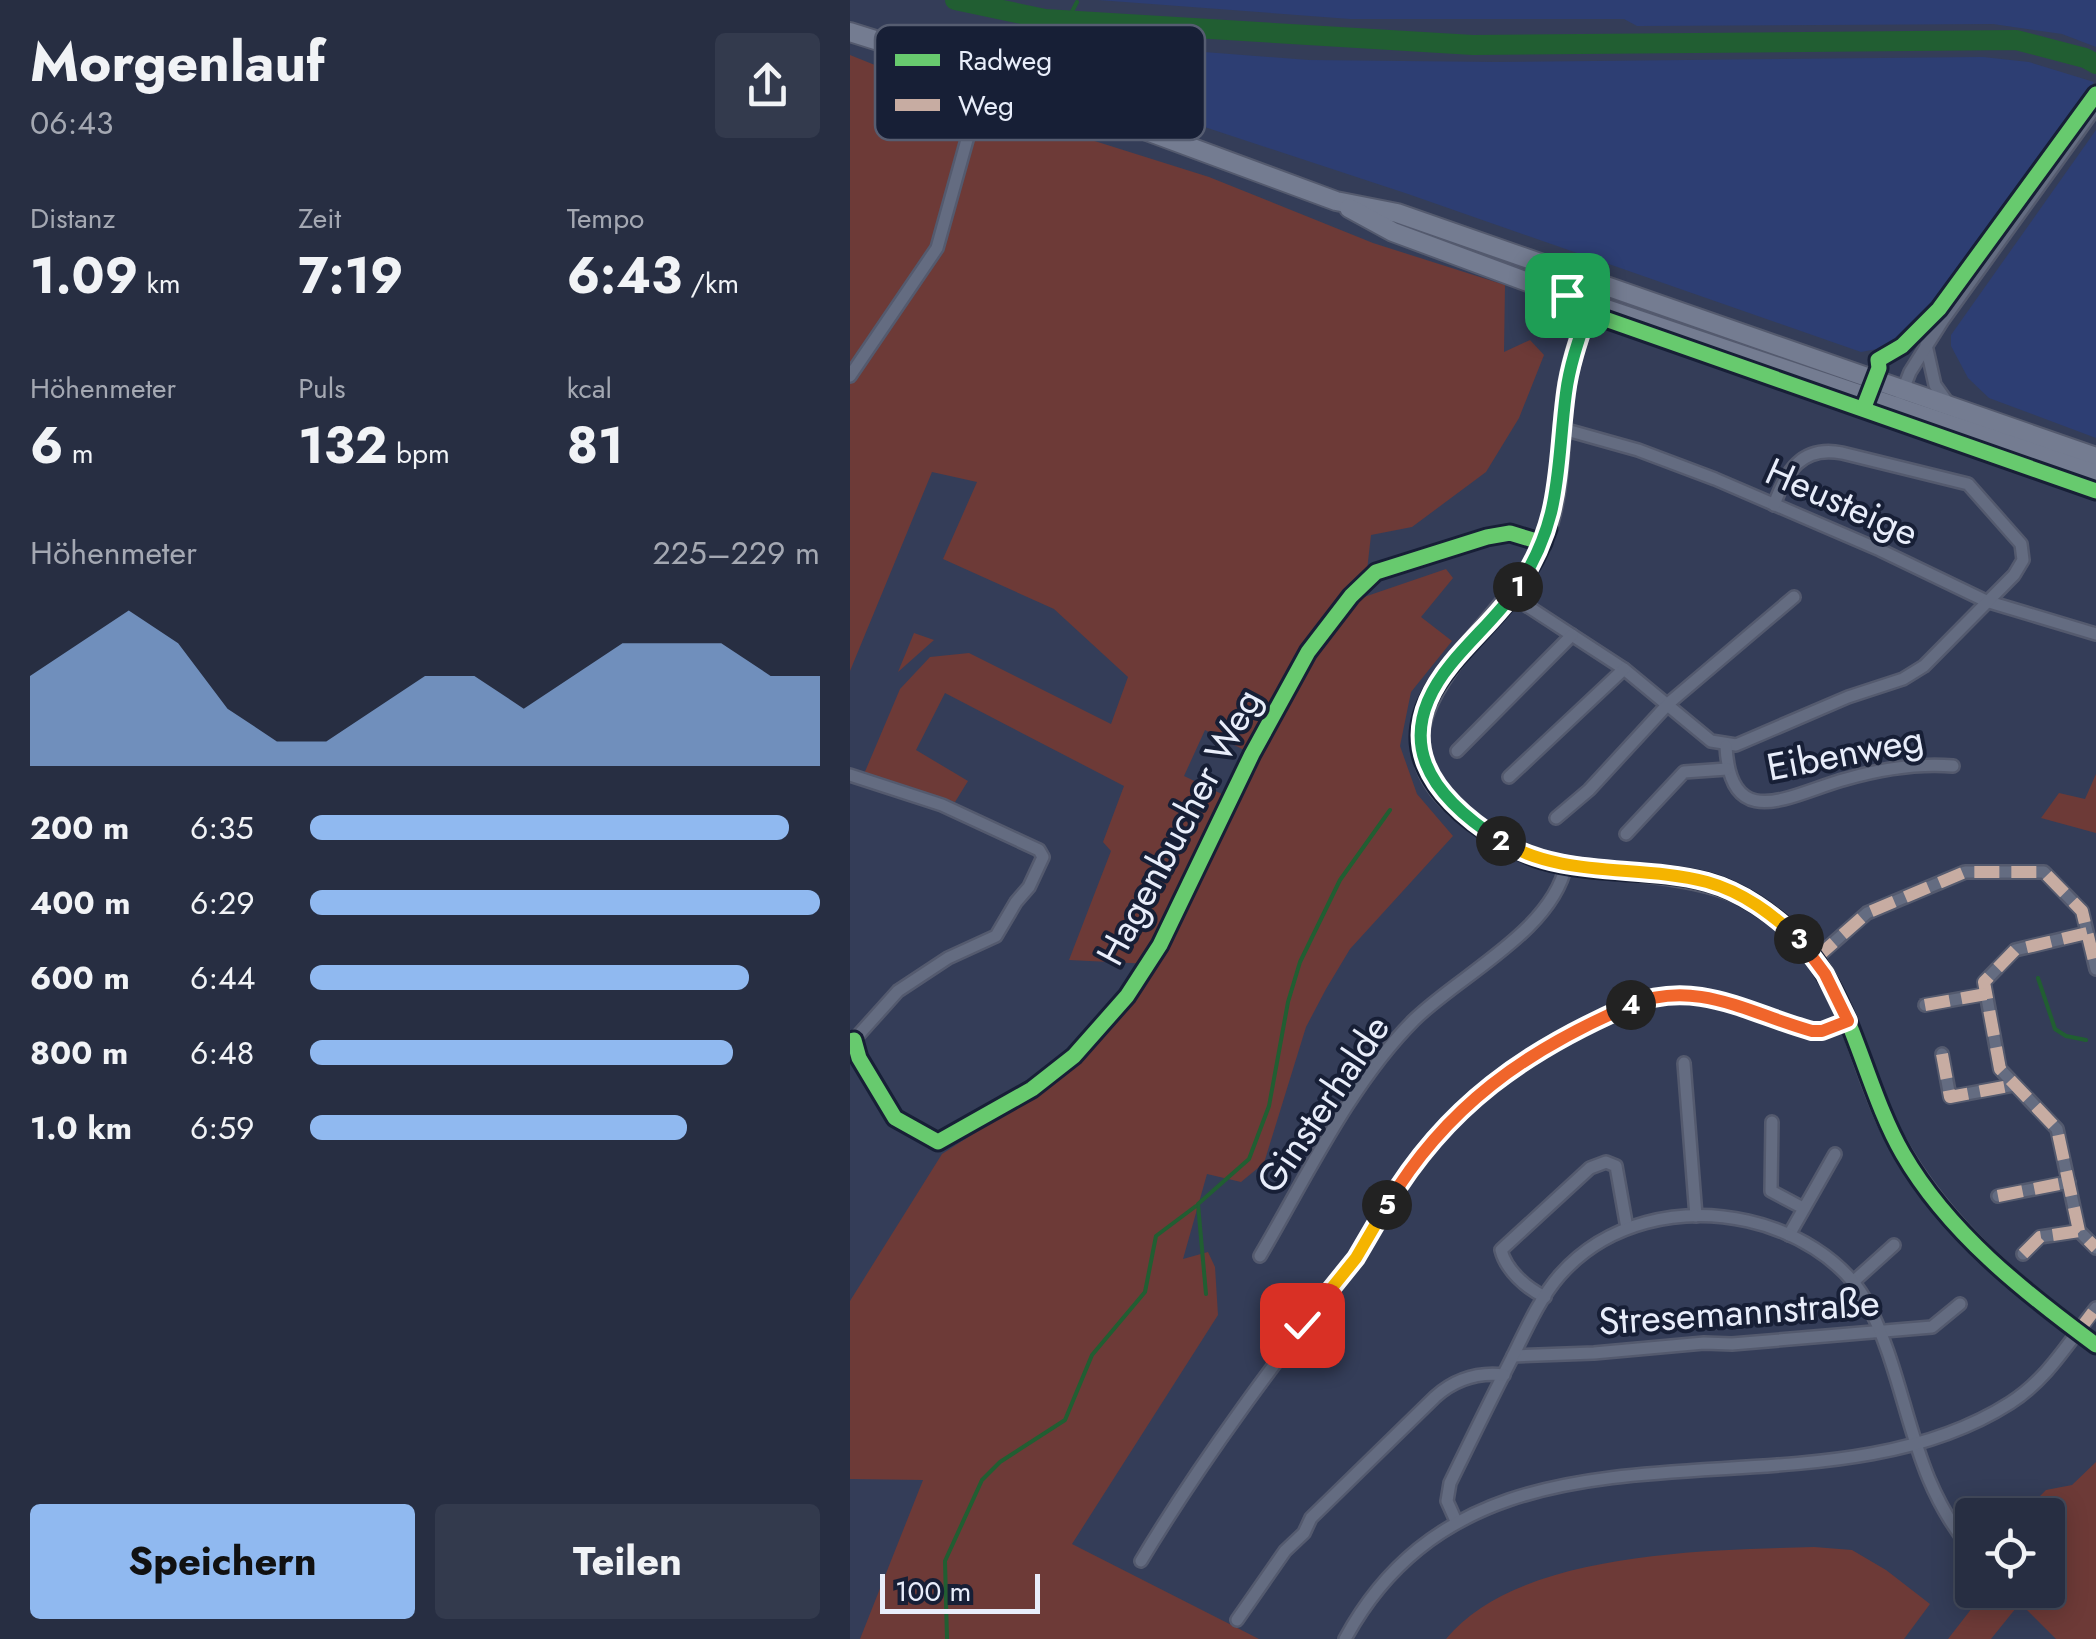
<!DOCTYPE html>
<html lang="de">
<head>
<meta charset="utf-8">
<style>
	body { margin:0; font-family:Jost,sans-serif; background:#333a4d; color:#f1f3f6; height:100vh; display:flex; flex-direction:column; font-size:38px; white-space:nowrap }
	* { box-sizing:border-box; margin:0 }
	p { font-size:32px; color:#a4a8b2 }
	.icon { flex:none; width:55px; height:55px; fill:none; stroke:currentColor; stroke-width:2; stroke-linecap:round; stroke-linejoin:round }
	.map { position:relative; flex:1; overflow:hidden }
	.panel { display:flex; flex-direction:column; background:#272e42; width:850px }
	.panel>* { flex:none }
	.fabs { position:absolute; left:1105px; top:1498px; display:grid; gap:20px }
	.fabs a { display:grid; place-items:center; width:110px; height:110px; border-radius:10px; background:#272e42; box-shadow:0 5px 25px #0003,0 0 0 2px #434a5b; font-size:50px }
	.scale { position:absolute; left:30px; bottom:25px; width:160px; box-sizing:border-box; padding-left:10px; border:5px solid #e8edfa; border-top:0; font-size:28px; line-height:35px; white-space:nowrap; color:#e8edfa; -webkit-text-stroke:8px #171f36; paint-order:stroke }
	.pin { position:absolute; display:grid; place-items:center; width:85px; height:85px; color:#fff; margin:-42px; border-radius:20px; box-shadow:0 5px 15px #0006 }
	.km { position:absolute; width:50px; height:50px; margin:-25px; border-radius:50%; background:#222; color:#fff; font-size:28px; line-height:50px; text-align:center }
	.round { display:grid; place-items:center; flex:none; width:105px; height:105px; border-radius:10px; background:#333a4d }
	.headline { display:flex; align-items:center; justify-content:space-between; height:170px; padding:0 30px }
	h1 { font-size:55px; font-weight:700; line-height:75px }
	.stats { display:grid; grid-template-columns:repeat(3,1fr); gap:15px; height:170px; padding:10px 30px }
	.stats div { display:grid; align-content:center }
	.stats b { font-size:50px; font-weight:700 }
	.stats small { font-size:28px; font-weight:400 }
	.stats p { font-size:28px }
	.chart { height:280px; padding:20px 30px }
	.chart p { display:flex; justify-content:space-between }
	.chart svg { width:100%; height:180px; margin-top:10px; fill:#90b9f0; opacity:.7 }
	.button { display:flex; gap:20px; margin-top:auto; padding:20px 30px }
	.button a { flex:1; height:115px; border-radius:10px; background:#90b9f0; color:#111; font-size:40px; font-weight:700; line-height:115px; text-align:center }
	.button a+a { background:#333a4d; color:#f1f3f6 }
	ul { padding:0 30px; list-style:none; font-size:32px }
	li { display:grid; grid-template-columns:160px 120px 1fr; align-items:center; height:75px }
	li i { height:25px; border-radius:12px; background:#90b9f0 }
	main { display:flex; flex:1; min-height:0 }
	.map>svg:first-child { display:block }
	.built { fill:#2d3e73 }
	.green { fill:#6d3a37; fill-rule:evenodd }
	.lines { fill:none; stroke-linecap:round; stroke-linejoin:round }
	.stream { stroke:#215e32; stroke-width:4 }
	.river { stroke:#215e32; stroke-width:20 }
	.street-casing { stroke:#545a6e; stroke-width:16 }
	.secondary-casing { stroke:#545a6e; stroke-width:20 }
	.primary-casing { stroke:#545a6e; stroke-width:22 }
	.street { stroke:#646c81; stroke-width:11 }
	.secondary { stroke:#646c81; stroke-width:15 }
	.primary { stroke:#747c91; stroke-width:18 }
	.quiet { stroke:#c7aca2; stroke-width:12; stroke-dasharray:25 12; stroke-linecap:butt }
	.cycleway-casing { stroke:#171f36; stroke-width:21 }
	.cycleway { stroke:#67ca6e; stroke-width:15 }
	.split-1-casing { stroke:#fff; stroke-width:20 }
	.split-2-casing { stroke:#fff; stroke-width:20 }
	.split-3-casing { stroke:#fff; stroke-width:20 }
	.split-4-casing { stroke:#fff; stroke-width:20 }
	.split-5-casing { stroke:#fff; stroke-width:20 }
	.split-6-casing { stroke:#fff; stroke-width:20 }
	.split-1 { stroke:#22a559; stroke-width:12 }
	.split-2 { stroke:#22a559; stroke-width:12 }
	.split-3 { stroke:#f5b400; stroke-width:12 }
	.split-4 { stroke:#f0652b; stroke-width:12 }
	.split-5 { stroke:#f0652b; stroke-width:12 }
	.split-6 { stroke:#f5b400; stroke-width:12 }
	.labels { text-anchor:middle; stroke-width:8; stroke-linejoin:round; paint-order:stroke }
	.street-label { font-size:38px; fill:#e8edfa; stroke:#171f36 }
	.key { fill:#171f36; stroke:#565d71; stroke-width:2.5 }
	.key-label { font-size:28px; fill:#e8edfa }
</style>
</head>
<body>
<main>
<section class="panel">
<div class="headline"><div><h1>Morgenlauf</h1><p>06:43</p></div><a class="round"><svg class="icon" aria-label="share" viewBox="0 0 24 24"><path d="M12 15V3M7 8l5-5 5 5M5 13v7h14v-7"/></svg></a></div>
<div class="stats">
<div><p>Distanz</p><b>1.09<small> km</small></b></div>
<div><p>Zeit</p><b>7:19</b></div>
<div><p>Tempo</p><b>6:43<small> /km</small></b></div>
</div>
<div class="stats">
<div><p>Höhenmeter</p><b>6<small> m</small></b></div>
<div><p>Puls</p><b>132<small> bpm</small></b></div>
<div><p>kcal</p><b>81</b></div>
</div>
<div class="chart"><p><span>Höhenmeter</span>225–229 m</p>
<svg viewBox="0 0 160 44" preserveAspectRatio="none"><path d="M0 44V22L10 14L20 6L30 14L40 30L50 38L60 38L70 30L80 22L90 22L100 30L110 22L120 14L130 14L140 14L150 22L160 22V44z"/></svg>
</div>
<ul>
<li><b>200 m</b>6:35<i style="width:94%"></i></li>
<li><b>400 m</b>6:29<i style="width:100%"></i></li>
<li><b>600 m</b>6:44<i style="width:86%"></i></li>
<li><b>800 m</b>6:48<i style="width:83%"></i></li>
<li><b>1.0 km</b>6:59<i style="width:74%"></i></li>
</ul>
<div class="button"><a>Speichern</a><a>Teilen</a></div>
</section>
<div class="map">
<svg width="1246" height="1639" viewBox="0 0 1246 1639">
	<rect width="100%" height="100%" fill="#343d58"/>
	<!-- built -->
	<g class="built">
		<path d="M248,0H1246V47L1212,34L1143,24L787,26L774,19H500Z"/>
		<path d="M135,28L328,50L459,60L645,62L1133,57L1179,62L1244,82L1079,316L1043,346L1011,352L558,194L185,71L145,51Z"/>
		<path d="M1246,130V438L1139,398L1118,378L1101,346V335Z"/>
	</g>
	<!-- green -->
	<g class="green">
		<path d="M0,55L102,96L359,177L523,243L655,285L654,352L680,340L694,355L669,418L636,472L562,527L521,535L514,597L596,569L603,578L571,617L602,641L561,692L550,746L567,794L603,836L500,949L476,989L456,1027L414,1163L391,1182L357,1174L333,1259L358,1252L365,1267L368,1315L222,1544L409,1639H10L73,1480L0,1479V1301L92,1154L207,1080L241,1045L301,964L219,960L261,851L253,842L274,786L95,693L66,750L118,781L105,802L14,774L50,689L80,657L119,653L261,724L278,677L204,609L93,559L127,482L82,472L0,671ZM355,730L398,752L376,796L334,776Z"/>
		<path d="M64,633L84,640L48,672Z"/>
		<path d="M1246,774V833L1191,818L1209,793L1235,799Z"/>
		<path d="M1246,1462V1639H1206L1170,1603L1141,1639H1098L1136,1590H1198V1515H1171L1196,1490L1222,1485Z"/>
		<path d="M964,1547L1002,1550L1036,1570L1080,1604L1054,1639H596C667,1551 858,1550 964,1547Z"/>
	</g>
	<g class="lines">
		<!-- stream -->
		<g class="stream">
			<path d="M217,21L227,2"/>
			<path d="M1188,978L1205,1029L1216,1036L1236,1040"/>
			<path d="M356,1294L348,1204L399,1159L419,1106L438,1002L450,962L490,880L540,810"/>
			<path d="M97,1639L95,1561L132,1480L150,1462L215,1420L242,1355L295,1292L306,1236L346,1206"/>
		</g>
		<!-- river -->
		<path class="river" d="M105,0L195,19L623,45L1166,40L1235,58L1246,64"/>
		<!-- street casing -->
		<g class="street-casing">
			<g id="street">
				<path d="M1076,345L1085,385L1100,406"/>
				<path d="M0,376L87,248L120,129C102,104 96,98 105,67"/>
				<path d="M1051,395L1060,372L1093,320L1246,107"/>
				<path d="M713,429L788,450L865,479L1030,550L1136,601L1246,634"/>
				<path d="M662,596L774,669L861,741L886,745L998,697L1053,679L1074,666L1164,575L1173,560L1171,544L1118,484L992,453C951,445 936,472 924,505"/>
				<path d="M876,746C880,836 943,793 996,779C1031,769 1067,763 1103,766"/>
				<path d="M607,751L722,635"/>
				<path d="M0,775L92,805L189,850L193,857L179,887L166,902L146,936L98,958L48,991L4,1040"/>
				<path d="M659,777L774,669"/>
				<path d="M706,818L739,790L819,703L944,597"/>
				<path d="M776,834L834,772L877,769"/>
				<path d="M1237,933L1165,950L1134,982L1150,1069L1207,1129L1229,1231L1246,1248"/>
				<path d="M965,959L1017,913L1115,872H1194L1232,911L1246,969"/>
				<path d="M1075,1005L1136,994"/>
				<path d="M4,1040L9,1058L45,1118L88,1142L182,1089L224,1056L277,996L310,945L402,754L458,652L501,596L526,572L637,537L660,533L693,543"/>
				<path d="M1092,1054L1100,1097L1164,1085"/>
				<path d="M834,1063L846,1216"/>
				<path d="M922,1122L921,1191L953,1208"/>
				<path d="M1148,1196L1219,1182"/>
				<path d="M939,1235L985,1154"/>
				<path d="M1173,1254L1190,1237L1229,1231"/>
				<path d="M410,1256C456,1178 500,1084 564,1020C610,975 702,931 716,865"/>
				<path d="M1003,1282L1044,1245"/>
				<path d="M695,1297C676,1288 656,1270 651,1250L740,1168L756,1162L766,1166L777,1228"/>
				<path d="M663,1356L744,1353L854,1343L882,1344L1082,1327L1110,1304"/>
				<path d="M606,1521L597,1501L600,1483C620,1442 640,1401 661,1360C675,1332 689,1299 710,1275C757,1222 830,1206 898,1221C943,1231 991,1258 1015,1299C1060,1382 1056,1472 1121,1549"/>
				<path d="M291,1561C354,1456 427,1360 501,1263C529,1227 547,1184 575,1148C620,1091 680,1053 744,1022C767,1011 790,999 815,995C868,988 912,1019 962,1031H972L998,1021"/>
				<path d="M387,1620L435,1551L454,1533L461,1518L585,1397C604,1380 628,1372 654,1375"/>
				<path d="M495,1639C635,1381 955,1534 1160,1403C1198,1379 1219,1341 1246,1308"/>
			</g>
		</g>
		<!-- secondary casing -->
		<g class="secondary-casing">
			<g id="secondary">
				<path d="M748,283C736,319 721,354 716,391C709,442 713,492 694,540C662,624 500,716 605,808C637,836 674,859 717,865C804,879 882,868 949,938C997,989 1007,1060 1036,1121C1082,1216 1162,1284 1246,1345"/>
				<path d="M697,290L712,302L731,332"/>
			</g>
		</g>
		<!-- primary casing -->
		<g class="primary-casing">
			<g id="primary">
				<path d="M0,32L197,94L486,201L547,213L1246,457"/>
				<path d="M499,208L543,232L694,288L1246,474"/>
			</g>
		</g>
		<!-- street -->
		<use href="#street" class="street"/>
		<!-- secondary -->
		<use href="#secondary" class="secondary"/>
		<!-- primary -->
		<use href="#primary" class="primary"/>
		<!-- quiet -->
		<g class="quiet">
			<path d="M1237,933L1165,950L1134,982L1150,1069L1207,1129L1229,1231L1246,1248"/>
			<path d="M965,959L1017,913L1115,872H1194L1232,911L1246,969"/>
			<path d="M1075,1005L1136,994"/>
			<path d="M1092,1054L1100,1097L1164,1085"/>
			<path d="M1148,1196L1219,1182"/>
			<path d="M1173,1254L1190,1237L1229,1231"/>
			<path d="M1228,1332L1246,1308"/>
		</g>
		<!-- cycleway casing -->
		<g class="cycleway-casing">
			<g id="cycleway">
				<path d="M717,311L726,309L738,313L1246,491"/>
				<path d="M1014,407L1029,368L1028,360L1052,346L1089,309L1246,94"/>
				<path d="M698,529C690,553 677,575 662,596C629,641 550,696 573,761C584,790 607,812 632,829C651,841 670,853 692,860C746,876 804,868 857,882C882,889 904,902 924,917C1001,974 1008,1076 1053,1154C1098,1232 1174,1292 1246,1345"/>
				<path d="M0,1041L4,1040L9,1058L45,1118L88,1142L182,1089L224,1056L277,996L310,945L402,754L458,652L501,596L526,572L637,537L660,533L693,543"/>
			</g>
		</g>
		<!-- cycleway -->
		<use href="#cycleway" class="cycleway"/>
	</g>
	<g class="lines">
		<!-- split-1 casing -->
		<g class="split-1-casing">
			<path id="split-1" d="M668,587C713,518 706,469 716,393C720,362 731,333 741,303L717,295"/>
		</g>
		<!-- split-2 casing -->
		<g class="split-2-casing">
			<path id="split-2" d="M651,841C580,796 539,740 601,664C623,637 649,615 668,587"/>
		</g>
		<!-- split-3 casing -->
		<g class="split-3-casing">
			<path id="split-3" d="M651,841C713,879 789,864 857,882C893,892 922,914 949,939"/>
		</g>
		<!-- split-4 casing -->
		<g class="split-4-casing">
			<path id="split-4" d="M781,1005C846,978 900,1014 962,1031H972L998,1021L975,974L949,939"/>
		</g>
		<!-- split-5 casing -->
		<g class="split-5-casing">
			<path id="split-5" d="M537,1205C596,1106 676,1050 781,1005"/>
		</g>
		<!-- split-6 casing -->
		<g class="split-6-casing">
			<path id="split-6" d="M452,1325L506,1258L537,1205"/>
		</g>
		<!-- split-1 -->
		<use href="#split-1" class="split-1"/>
		<!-- split-2 -->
		<use href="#split-2" class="split-2"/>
		<!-- split-3 -->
		<use href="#split-3" class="split-3"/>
		<!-- split-4 -->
		<use href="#split-4" class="split-4"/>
		<!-- split-5 -->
		<use href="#split-5" class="split-5"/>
		<!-- split-6 -->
		<use href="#split-6" class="split-6"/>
	</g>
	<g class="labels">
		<!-- street labels -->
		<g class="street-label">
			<text transform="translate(992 502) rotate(24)" y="13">Heusteige</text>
			<text transform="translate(995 753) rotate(-11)" y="13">Eibenweg</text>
			<text transform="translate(329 827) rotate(-62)" y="13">Hagenbucher Weg</text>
			<text transform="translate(473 1104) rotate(-56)" y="13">Ginsterhalde</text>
			<text transform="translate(889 1312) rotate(-4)" y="13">Stresemannstraße</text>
		</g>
	</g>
	<!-- legend -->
	<rect x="25" y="25" width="330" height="115" rx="15" class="key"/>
	<rect x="45" y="54" width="45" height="12" fill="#67ca6e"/>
	<rect x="45" y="99" width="45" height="12" fill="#c7aca2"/>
	<g class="key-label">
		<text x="108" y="70">Radweg</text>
		<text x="108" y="115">Weg</text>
	</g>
</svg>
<div class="fabs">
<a><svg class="icon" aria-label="locate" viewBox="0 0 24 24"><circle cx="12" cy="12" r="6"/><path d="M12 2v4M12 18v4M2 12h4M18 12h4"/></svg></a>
</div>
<div class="scale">100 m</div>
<div class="pin" style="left:717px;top:295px;background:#1e9e55"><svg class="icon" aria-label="arrive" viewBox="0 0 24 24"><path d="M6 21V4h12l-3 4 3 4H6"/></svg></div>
<div class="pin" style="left:452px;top:1325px;background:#d93025"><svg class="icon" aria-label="check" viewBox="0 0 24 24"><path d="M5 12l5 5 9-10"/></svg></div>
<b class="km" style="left:668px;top:587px">1</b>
<b class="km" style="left:651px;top:841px">2</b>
<b class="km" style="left:949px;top:939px">3</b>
<b class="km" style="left:781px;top:1005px">4</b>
<b class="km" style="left:537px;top:1205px">5</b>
</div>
</main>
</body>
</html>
